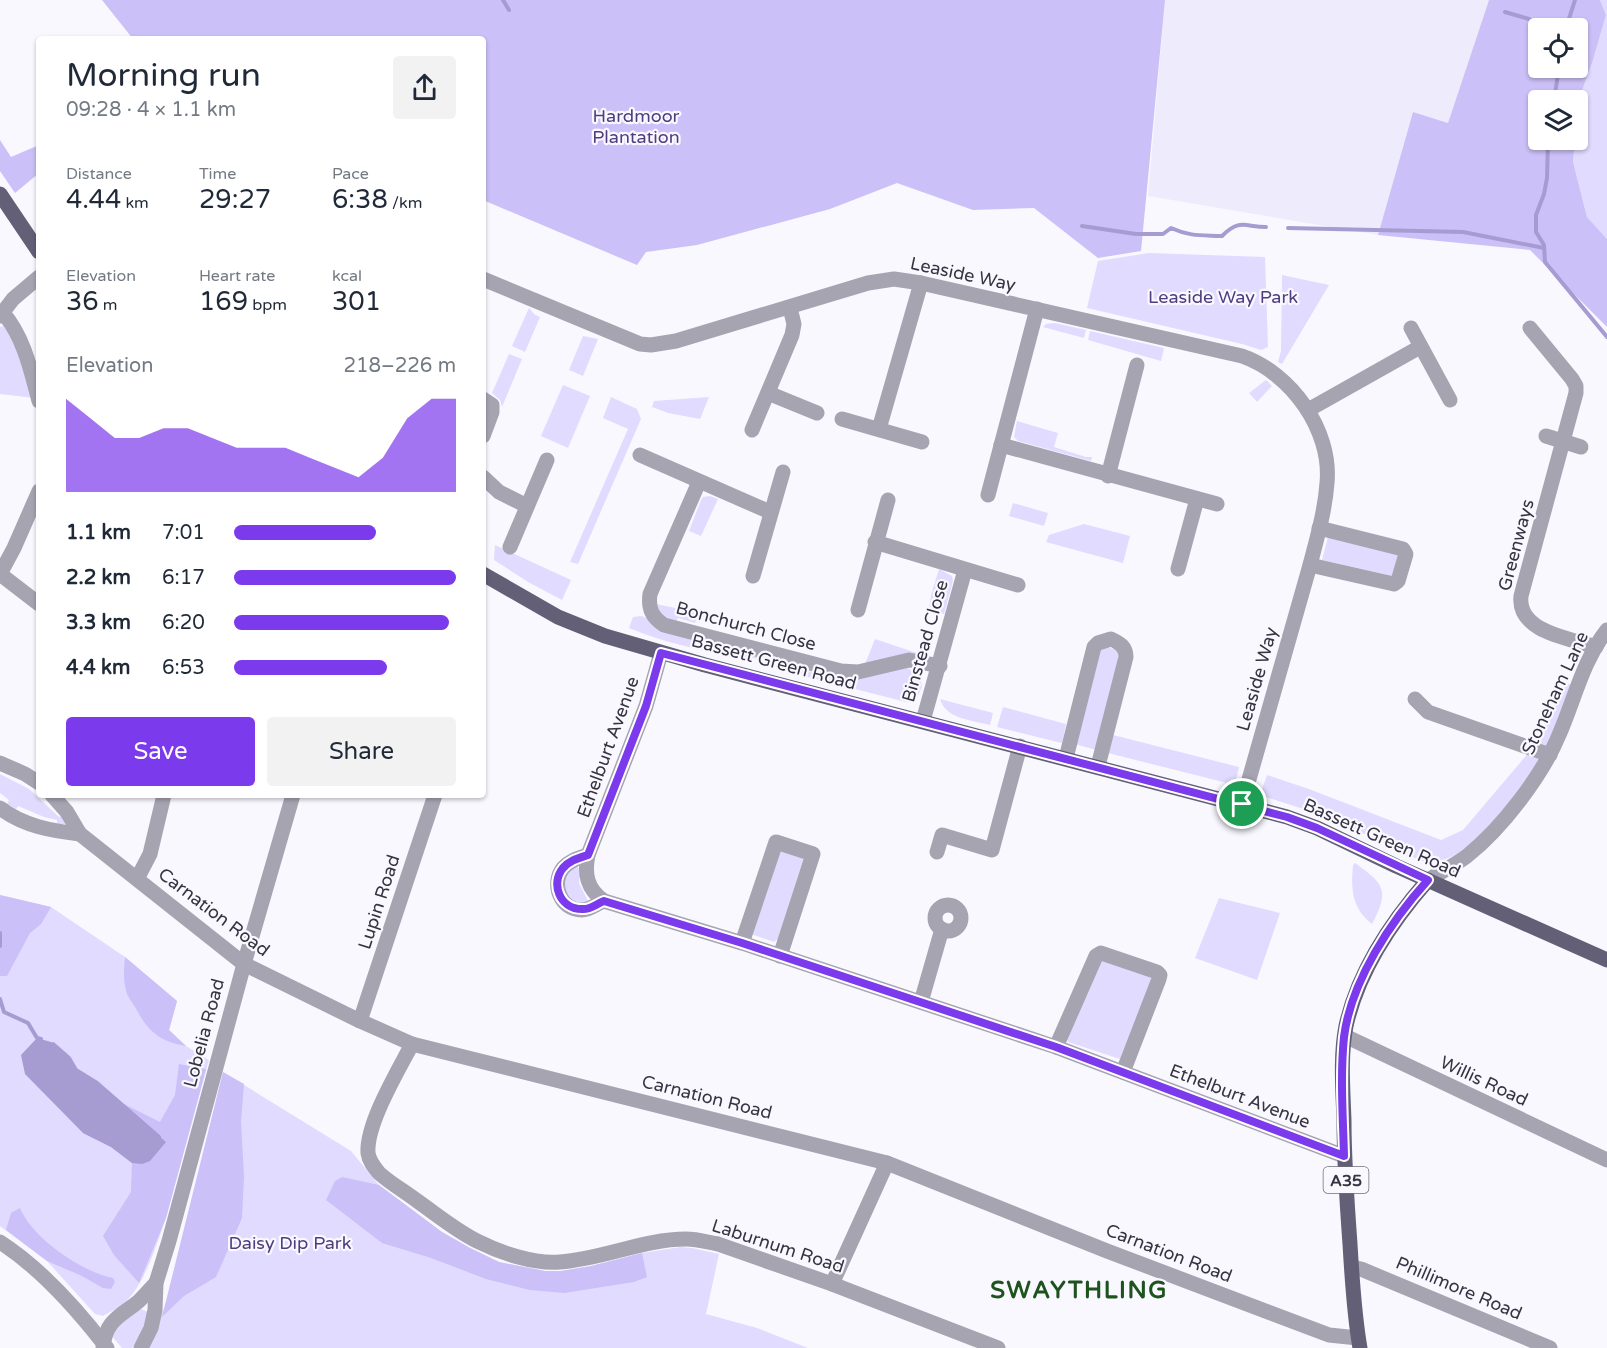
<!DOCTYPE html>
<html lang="en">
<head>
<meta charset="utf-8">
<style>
	body { margin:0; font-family:"Varela Round",sans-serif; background:#f2f2f3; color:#1f2937; height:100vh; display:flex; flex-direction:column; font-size:22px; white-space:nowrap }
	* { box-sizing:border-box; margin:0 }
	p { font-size:20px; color:#747a83 }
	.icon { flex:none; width:33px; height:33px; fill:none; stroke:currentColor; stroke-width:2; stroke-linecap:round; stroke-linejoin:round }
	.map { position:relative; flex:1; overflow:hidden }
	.sheet { position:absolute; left:36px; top:36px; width:450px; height:762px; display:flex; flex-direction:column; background:#fff; border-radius:6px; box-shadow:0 2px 4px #0004 }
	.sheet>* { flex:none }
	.tools { position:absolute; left:1528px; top:18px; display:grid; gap:12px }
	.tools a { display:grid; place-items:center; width:60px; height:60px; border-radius:6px; background:#fff; box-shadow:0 2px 4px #0004; font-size:30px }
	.pin { position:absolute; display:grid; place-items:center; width:51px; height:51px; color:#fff; margin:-26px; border:3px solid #fff; border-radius:50%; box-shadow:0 2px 6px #0007 }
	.round { display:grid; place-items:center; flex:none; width:63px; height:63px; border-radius:6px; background:#f2f2f3 }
	.overview { display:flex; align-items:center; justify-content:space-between; height:102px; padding:0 30px }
	h1 { font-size:33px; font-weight:600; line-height:45px }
	.metrics { display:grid; grid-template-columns:repeat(3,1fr); gap:9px; height:102px; padding:6px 30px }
	.metrics div { display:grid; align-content:center }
	.metrics b { font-size:26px; font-weight:600 }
	.metrics small { font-size:16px; font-weight:400 }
	.metrics p { font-size:16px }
	.chart { height:168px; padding:12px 30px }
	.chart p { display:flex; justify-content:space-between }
	.chart svg { width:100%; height:108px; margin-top:6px; fill:#7c3aed; opacity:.7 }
	.cta { display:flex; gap:12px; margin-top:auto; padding:12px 30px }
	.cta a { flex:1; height:69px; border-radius:6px; background:#7c3aed; color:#fff; font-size:24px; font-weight:600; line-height:69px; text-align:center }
	.cta a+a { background:#f2f2f3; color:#1f2937 }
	ul { padding:0 30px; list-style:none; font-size:20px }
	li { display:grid; grid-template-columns:96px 72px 1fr; align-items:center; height:45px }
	li i { height:15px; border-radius:8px; background:#7c3aed }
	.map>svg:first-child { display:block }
	.built { fill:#eeecfc }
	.green { fill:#e1dbff }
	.forest { fill:#cbc0f7; fill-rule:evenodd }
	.water { fill:#a69cd1 }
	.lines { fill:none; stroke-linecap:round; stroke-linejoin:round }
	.stream { stroke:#a69cd1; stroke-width:4 }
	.minor { stroke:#a7a4b2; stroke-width:15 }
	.major { stroke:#635f77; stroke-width:15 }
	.route-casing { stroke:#fff; stroke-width:12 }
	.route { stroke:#7c3aed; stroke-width:8 }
	.labels { text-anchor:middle; stroke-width:4.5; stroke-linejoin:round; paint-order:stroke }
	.shield { fill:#f9f8ff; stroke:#706f7a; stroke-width:1.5 }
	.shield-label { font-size:16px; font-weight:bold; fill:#363441 }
	.park-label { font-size:18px; fill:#4f3d7f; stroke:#f9f8ff }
	.street-label { font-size:18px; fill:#363441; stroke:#f9f8ff }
	.district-label { font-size:24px; font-weight:bold; letter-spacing:1.5px; fill:#1e531e; stroke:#f9f8ff }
</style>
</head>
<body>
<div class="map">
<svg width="1607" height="1348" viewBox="0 0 1607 1348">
	<rect width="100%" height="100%" fill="#f9f8ff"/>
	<!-- built -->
	<path class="built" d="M1165,0H1489L1448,123L1413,112L1378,235L1148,196Z"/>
	<!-- green -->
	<g class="green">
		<path d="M1600,0H1607V239L1587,217L1573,162L1575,140H1578V102L1593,60L1606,15Z"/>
		<path d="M1149,253L1265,257L1268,347L1261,350L1242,344L1087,308L1098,261Z"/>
		<path d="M1282,275L1329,285L1282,364L1278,362L1281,351Z"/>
		<path d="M529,308L535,315L540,317L525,352L512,346Z"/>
		<path d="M1055,323L1086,330L1084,338L1043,327L1046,324Z"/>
		<path d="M3,326L9,330L34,398L0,394V327Z"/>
		<path d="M1090,331L1164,348L1161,361L1088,340Z"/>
		<path d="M583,336L598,339L583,376L569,370Z"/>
		<path d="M509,354L522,359L502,407L500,400L492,393Z"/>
		<path d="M1266,380L1272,386L1257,402L1249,393Z"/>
		<path d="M563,385L590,396L568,448L541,436Z"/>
		<path d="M611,397L637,409L641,419L578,564L570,562L628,429L603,418Z"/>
		<path d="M709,397L700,419L668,413L652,407L654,401Z"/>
		<path d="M1017,421L1058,433L1054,447L1086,457H1092L1091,461L1018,441L1014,437Z"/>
		<path d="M710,496L718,499L701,536L689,531L701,500L703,497Z"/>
		<path d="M1013,503L1048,513L1044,526L1009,516Z"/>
		<path d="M1084,524L1130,536L1123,563L1046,542L1049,535Z"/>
		<path d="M1328,537L1399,555L1393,576L1322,560Z"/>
		<path d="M495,545L571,580L562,600L528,582L494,560Z"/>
		<path d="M939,569L952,576L953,581L944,614L929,610L931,595Z"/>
		<path d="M656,604L699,613L695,623L678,618L676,622C666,618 660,615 656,604Z"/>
		<path d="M641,616L647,618L772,659L771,662L750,657L748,660C708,651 666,644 629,628L633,617Z"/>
		<path d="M875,639L917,653H927L925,658L865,664Z"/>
		<path d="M1106,647L1118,650L1120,653L1097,750L1074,744L1099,652Z"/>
		<path d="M779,663L842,680L908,666L909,669L919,674L922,686L917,698L906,702L777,669Z"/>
		<path d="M1565,683L1575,686L1547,747L1536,743Z"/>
		<path d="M940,699L993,713L990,725C971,720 946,719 940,699Z"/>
		<path d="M1003,707L1066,724L1062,743L997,727Z"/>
		<path d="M1113,735L1239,767L1235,785L1108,753Z"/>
		<path d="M1530,751L1544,757C1521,787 1475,857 1435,862C1431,863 1425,861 1421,861L1331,818L1260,795L1267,775L1309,789L1441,840L1463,830Z"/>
		<path d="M0,774L29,789L59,817L63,814L66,824H57V820L44,817L18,806L16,809L7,804L9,800L0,793Z"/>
		<path d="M779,851L802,857L803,860L778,939L774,942L751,934Z"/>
		<path d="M1355,863C1384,884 1390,890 1372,924C1351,908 1351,888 1353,865Z"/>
		<path d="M577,864L580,873L579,883L589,903L582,904L567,899L564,881L571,865Z"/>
		<path d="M0,895L51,907L125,957L177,1001L169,1030L186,1046L209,1060L166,1218C157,1243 144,1287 123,1304C118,1309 109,1312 103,1316L95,1314L47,1261L0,1226Z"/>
		<path d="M1219,898L1280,913L1257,980L1195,958Z"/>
		<path d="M1101,959L1149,976L1152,980L1120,1059L1068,1042L1067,1038Z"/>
		<path d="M223,1072L351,1151L379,1185L442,1232L470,1248L499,1262L545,1271H561L591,1266L642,1253L681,1247L692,1248L719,1254L706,1314L757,1328L808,1348H149L171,1289Z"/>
		<path d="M141,1309L148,1312V1315L137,1343L132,1348H122L111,1335L118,1324Z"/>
	</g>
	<!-- forest -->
	<g class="forest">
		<path d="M102,0H1165L1141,251L1098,258L1034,208L973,210L897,183L830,209L697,245L646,252L637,265L483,200V39H133Z"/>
		<path d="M1489,0H1600L1606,15L1593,60L1578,102V100H1539V140H1575L1573,162L1587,217L1607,239V327L1530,250L1378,235L1413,112L1448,123ZM1539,28H1578V68H1539Z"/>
		<path d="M0,140L11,157L39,145V173L15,193L0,171Z"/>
		<path d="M0,895L51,907L41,924L30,933L7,976H0Z"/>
		<path d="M125,957L177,1001L169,1030L186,1046C158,1041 148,1031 135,1007C132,1002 127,996 126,990C123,980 124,968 125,957Z"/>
		<path d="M179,1064L206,1069L166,1218L139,1283L114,1255L103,1236L131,1192L132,1163L111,1147L83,1133L81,1096L94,1083L120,1102L160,1122L175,1095Z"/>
		<path d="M223,1072L244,1084L241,1122L244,1176L242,1218L216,1277L184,1296L162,1317Z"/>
		<path d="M342,1177L379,1185L442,1232L470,1248L499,1262L545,1271H561L591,1266L642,1253L647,1277L634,1282L564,1293L530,1290L486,1279L431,1258L382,1243L326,1200L335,1181Z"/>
		<path d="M20,1208C32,1238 82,1272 113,1278L115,1282L111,1289L103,1288L82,1276L47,1261L6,1230L11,1213Z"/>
	</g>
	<!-- water -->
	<path class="water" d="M37,1038L51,1042L69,1058L76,1070L97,1083L166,1142L150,1161L142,1164L132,1163L111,1147L83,1133L25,1074L21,1055Z"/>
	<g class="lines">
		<!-- stream -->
		<g class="stream">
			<path d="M503,0L509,10"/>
			<path d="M1505,12L1529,19L1544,28"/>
			<path d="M1566,28L1575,0"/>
			<path d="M1554,100L1559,68"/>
			<path d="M1548,140L1547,178L1544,194L1536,215V232L1544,245L1545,262L1607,337"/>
			<path d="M1082,226L1136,234H1163L1171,228C1191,237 1202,235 1222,236C1240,218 1245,227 1266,227"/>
			<path d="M1288,228L1463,232L1544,248"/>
			<path d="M0,933V946"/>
			<path d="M0,999L4,1012L28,1023L37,1038L41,1039"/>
			<path d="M53,1044L69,1058L76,1070L97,1083L159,1137"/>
		</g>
		<!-- minor -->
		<g class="minor">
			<path d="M483,279L640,344L651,345L676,341L868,283L894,279L921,283L1242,356C1291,373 1332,430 1327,483C1325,511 1317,538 1310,565L1242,804"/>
			<path d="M3,313C24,337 31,371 39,401"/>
			<path d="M0,316L13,299L39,277"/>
			<path d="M1411,328L1450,400"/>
			<path d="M1530,328L1572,379L1576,386V393L1521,596C1517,632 1569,638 1596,647"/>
			<path d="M768,393L817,413"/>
			<path d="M483,399L492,405V412L483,436"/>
			<path d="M1308,410L1420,347"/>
			<path d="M842,419L922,442"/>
			<path d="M879,429L921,283"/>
			<path d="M752,430L792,335L794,324L790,308"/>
			<path d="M1546,436L1581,447"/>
			<path d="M1001,445L1217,504"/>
			<path d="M640,455L770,512"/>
			<path d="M1108,476L1137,365"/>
			<path d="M483,477L499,492L527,506"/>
			<path d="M699,482L650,594C648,609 652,617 664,625L841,671L858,672L909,660L940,666"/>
			<path d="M988,495L1037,309"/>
			<path d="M875,542L1018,585"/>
			<path d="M510,547L547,460"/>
			<path d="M1310,565L1394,584L1398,581L1406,554L1403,549L1319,528"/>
			<path d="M1178,569L1197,499"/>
			<path d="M0,574L14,548L39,491"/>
			<path d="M0,574L39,604"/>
			<path d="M753,576L783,472"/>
			<path d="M858,610L888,500"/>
			<path d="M661,653L646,706L588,855C584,874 587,889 604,901L742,943L1056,1047L1344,1156"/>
			<path d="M1415,699L1428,712L1550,755"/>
			<path d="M923,721L965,570"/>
			<path d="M1066,758L1094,647L1098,643L1111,639C1120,643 1126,647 1126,657L1098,766"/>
			<path d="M0,763L25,774L39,783"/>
			<path d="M0,808C23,826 52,831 80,834L67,812L52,795"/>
			<path d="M80,834L244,964L360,1021L412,1044L887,1163L1107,1251L1329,1335L1358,1338"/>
			<path d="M937,852L942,835L992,850L1020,746"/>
			<path d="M588,855C579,858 570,860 563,868C551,884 560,910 582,910C590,910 596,904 604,901"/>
			<path d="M137,879L150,854L164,795"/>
			<path d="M1428,880C1441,872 1455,865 1467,856C1502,828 1542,776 1559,735C1574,701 1583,660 1607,630"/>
			<circle cx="948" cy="918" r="13"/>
			<path d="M742,943L776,842L813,854L780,956"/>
			<path d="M921,1002L942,929"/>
			<path d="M360,1021L435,795"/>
			<path d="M1345,1036L1607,1160"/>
			<path d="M412,1044C398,1071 366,1124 368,1153C369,1161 374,1167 379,1173C390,1183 404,1191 416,1200C436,1214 455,1230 477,1241C501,1253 533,1264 560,1262C603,1259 644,1239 686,1239C697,1239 707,1242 718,1244L832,1284L998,1348"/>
			<path d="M1056,1047L1096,956L1101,953L1157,972L1160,975L1159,979L1123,1072"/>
			<path d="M0,1242C42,1269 77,1309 107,1348"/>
			<path d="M1352,1267L1361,1269L1550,1348"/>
			<path d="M832,1284L887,1163"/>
			<path d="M103,1348C105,1320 121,1316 139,1301C145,1295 150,1289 156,1283"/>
			<path d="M141,1348L151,1328L155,1310L156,1283L169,1241L244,964L293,795"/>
		</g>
		<!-- major -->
		<g class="major">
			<path d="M0,194L39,252"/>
			<path d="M483,574L558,617L605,636L705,665L1287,817L1317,828L1396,866L1607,960"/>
			<path d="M1360,1348C1354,1314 1352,1278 1350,1244C1347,1203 1344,1162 1344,1121C1343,1090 1340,1057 1346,1026C1358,972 1392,921 1428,880"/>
		</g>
	</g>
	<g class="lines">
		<!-- route casing -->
		<g class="route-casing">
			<path id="route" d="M661,653L1287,817L1317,828L1428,880C1391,921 1351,981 1344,1037C1340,1076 1343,1117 1344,1156L1056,1047L742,943L604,901C596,904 590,910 582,909C560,909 550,884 563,868C570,860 579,858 588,855L646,706Z"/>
		</g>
		<!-- route -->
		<use href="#route" class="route"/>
	</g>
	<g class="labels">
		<!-- shield labels -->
		<rect class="shield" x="1323.5" y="1167" width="45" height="26" rx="4.5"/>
		<g class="shield-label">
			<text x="1346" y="1186">A35</text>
		</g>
		<!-- park labels -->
		<g class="park-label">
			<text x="636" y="122">Hardmoor<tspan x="636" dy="21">Plantation</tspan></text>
			<text x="1223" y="303">Leaside Way Park</text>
			<text x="290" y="1249">Daisy Dip Park</text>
		</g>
		<!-- street labels -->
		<g class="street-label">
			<text transform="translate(963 274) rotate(12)" y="6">Leaside Way</text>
			<text transform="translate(1516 545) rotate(-75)" y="6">Greenways</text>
			<text transform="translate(746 626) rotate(15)" y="6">Bonchurch Close</text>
			<text transform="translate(925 641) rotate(-74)" y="6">Binstead Close</text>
			<text transform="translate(774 662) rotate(15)" y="6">Bassett Green Road</text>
			<text transform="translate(1257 679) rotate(-74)" y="6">Leaside Way</text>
			<text transform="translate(1555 693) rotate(-65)" y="6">Stoneham Lane</text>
			<text transform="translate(608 747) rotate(-70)" y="6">Ethelburt Avenue</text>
			<text transform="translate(1382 838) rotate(24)" y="6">Bassett Green Road</text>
			<text transform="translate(379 902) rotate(-72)" y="6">Lupin Road</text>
			<text transform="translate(214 912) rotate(37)" y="6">Carnation Road</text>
			<text transform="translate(204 1033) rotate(-75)" y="6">Lobelia Road</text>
			<text transform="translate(1484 1081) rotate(25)" y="6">Willis Road</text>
			<text transform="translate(1240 1096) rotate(21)" y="6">Ethelburt Avenue</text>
			<text transform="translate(707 1097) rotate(14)" y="6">Carnation Road</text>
			<text transform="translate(778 1246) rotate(18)" y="6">Laburnum Road</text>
			<text transform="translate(1169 1253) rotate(21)" y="6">Carnation Road</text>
			<text transform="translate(1459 1288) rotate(23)" y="6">Phillimore Road</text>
		</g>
		<!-- district labels -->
		<g class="district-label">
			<text x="1079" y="1298">SWAYTHLING</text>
		</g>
	</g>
</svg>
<div class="tools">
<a><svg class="icon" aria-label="locate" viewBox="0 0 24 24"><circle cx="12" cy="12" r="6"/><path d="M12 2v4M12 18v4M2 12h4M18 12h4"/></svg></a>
<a><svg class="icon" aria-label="layers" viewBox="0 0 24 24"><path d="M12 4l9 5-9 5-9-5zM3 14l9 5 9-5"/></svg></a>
</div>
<div class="pin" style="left:1242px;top:804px;background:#1e9e55"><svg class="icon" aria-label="arrive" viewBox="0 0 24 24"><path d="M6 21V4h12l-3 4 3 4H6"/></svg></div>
<section class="sheet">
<div class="overview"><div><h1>Morning run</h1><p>09:28 · 4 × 1.1 km</p></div><a class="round"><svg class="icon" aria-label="share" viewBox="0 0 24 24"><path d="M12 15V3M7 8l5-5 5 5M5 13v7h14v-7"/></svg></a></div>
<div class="metrics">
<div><p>Distance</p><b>4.44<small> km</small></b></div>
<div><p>Time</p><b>29:27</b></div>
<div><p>Pace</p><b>6:38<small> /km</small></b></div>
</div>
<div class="metrics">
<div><p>Elevation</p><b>36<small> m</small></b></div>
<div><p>Heart rate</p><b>169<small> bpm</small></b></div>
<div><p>kcal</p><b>301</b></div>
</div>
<div class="chart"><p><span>Elevation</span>218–226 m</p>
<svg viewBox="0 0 160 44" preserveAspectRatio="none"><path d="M0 44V6L10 14L20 22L30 22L40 18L50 18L60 22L70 26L80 26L90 26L100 30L110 34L120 38L130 30L140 14L150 6L160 6V44z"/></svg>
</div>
<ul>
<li><b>1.1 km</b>7:01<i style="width:64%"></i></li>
<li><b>2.2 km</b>6:17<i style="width:100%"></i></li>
<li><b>3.3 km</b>6:20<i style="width:97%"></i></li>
<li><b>4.4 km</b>6:53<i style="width:69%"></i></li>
</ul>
<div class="cta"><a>Save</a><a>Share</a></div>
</section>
</div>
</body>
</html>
